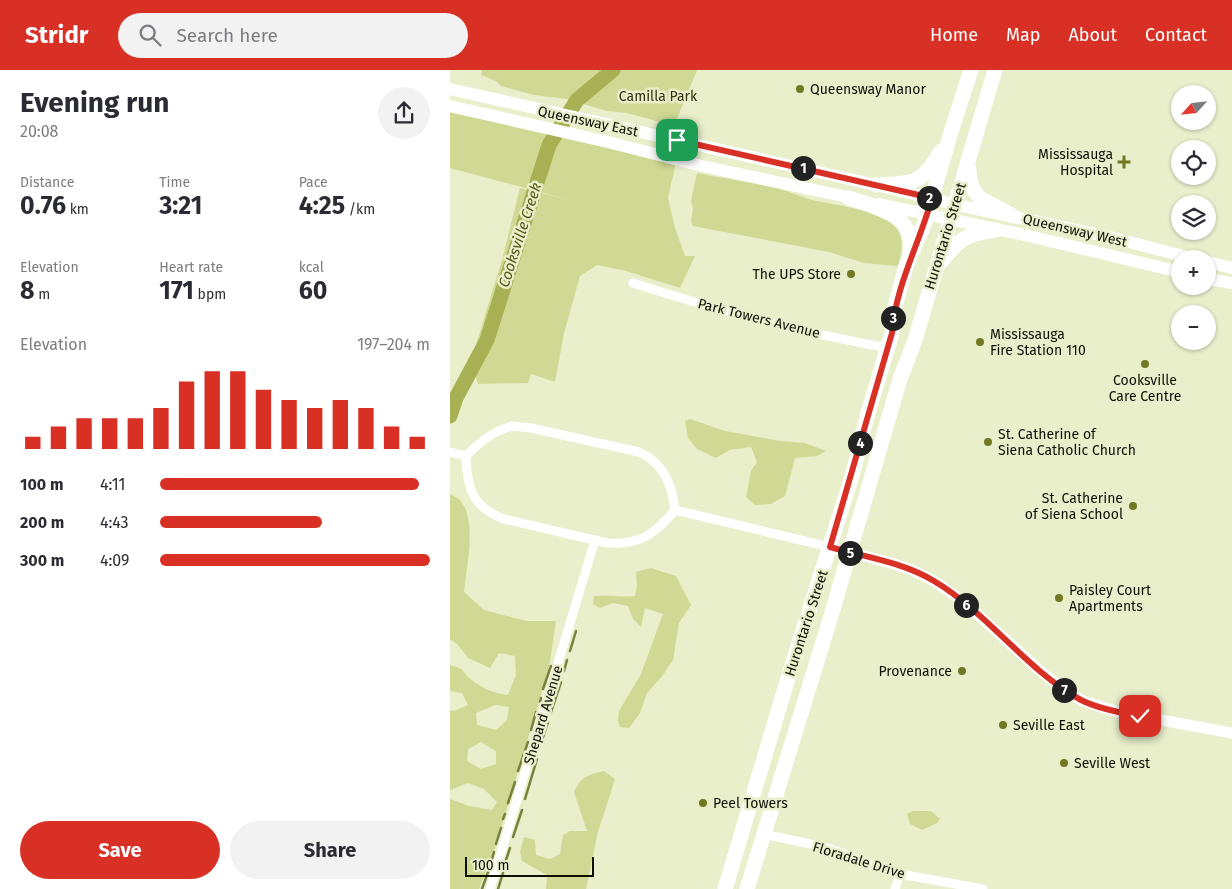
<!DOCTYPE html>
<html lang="en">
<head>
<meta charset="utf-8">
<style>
	body { margin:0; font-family:"Fira Sans",sans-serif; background:#f2f2f3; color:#2b2b33; height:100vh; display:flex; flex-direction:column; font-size:19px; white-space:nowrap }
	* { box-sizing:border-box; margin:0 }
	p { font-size:16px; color:#7c7c81 }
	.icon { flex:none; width:28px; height:28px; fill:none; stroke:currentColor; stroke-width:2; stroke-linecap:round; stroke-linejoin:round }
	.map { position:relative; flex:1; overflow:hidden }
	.drawer { display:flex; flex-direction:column; background:#fff; width:450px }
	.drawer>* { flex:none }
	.needle { width:32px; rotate:243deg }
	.controls { position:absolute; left:721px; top:15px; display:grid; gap:10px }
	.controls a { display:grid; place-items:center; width:45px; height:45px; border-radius:50%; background:#fff; box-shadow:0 1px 4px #0004; font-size:25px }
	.scale { position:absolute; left:15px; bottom:12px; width:129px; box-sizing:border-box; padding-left:5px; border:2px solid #0f1005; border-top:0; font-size:14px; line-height:18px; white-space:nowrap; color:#0f1005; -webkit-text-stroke:4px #e9eecb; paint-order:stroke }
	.pin { position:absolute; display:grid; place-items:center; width:42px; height:42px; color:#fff; margin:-21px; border-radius:10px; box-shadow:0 2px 8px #0006 }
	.km { position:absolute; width:25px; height:25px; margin:-12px; border-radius:50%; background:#222; color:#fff; font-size:14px; line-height:25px; text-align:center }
	.round { display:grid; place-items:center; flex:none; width:52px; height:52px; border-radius:26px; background:#f2f2f3 }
	.summary { display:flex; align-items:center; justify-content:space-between; height:85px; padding:0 20px }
	h1 { font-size:28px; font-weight:700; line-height:38px }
	.stats { display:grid; grid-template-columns:repeat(3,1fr); gap:8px; height:85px; padding:5px 20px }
	.stats div { display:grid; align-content:center }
	.stats b { font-size:25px; font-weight:700 }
	.stats small { font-size:14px; font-weight:400 }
	.stats p { font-size:14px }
	.chart { height:140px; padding:10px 20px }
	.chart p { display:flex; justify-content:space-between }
	.chart svg { width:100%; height:90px; margin-top:5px; stroke:#d93025; stroke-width:6 }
	.action { display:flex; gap:10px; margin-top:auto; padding:10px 20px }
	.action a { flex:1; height:58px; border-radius:30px; background:#d93025; color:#fff; font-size:20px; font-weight:700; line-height:58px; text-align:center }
	.action a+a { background:#f2f2f3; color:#2b2b33 }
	ul { padding:0 20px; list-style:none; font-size:16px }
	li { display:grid; grid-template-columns:80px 60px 1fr; align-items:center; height:38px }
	li i { height:12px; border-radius:6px; background:#d93025 }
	header { display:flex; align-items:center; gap:30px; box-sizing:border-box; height:70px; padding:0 25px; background:#d93025; color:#fff }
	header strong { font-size:24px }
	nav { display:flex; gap:28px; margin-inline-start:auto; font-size:18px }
	.search { width:350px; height:45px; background:#f2f2f3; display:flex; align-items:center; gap:12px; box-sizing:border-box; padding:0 18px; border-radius:28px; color:#7c7c81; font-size:19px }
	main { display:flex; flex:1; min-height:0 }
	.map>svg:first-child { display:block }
	.green { fill:#d0d993; fill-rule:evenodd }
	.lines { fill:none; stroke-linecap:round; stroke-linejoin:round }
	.stream { stroke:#79813c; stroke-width:2.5 }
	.river { stroke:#a7b153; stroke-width:15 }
	.minor { stroke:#fff; stroke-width:9 }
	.tertiary { stroke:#fff; stroke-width:11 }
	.secondary { stroke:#fff; stroke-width:12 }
	.primary { stroke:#fff; stroke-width:15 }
	.route-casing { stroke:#fff; stroke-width:10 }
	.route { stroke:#d93025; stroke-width:6 }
	.poi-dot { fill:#717822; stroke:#e9eecb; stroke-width:2 }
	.labels { text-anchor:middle; stroke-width:5; stroke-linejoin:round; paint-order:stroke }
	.poi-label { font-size:14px; fill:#0f1005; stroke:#e9eecb; text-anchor:start }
	.park-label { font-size:14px; fill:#30330b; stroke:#e9eecb }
	.street-label { font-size:14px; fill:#0f1005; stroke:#e9eecb }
	.water-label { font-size:15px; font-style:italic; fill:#545a16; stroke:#e9eecb }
</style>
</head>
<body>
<header>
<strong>Stridr</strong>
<div class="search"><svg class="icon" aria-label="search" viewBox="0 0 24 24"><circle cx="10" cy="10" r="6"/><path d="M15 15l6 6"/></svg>Search here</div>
<nav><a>Home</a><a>Map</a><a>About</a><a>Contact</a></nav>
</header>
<main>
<section class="drawer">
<div class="summary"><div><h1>Evening run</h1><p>20:08</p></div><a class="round"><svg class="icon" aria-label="share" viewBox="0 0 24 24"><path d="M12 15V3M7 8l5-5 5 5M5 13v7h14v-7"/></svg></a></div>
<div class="stats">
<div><p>Distance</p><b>0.76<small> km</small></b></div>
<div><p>Time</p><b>3:21</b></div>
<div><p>Pace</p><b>4:25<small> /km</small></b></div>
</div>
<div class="stats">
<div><p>Elevation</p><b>8<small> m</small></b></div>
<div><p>Heart rate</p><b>171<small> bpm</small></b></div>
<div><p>kcal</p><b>60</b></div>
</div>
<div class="chart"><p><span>Elevation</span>197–204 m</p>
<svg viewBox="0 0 160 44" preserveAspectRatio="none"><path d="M5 44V38M15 44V33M25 44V29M35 44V29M45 44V29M55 44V24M65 44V11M75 44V6M85 44V6M95 44V15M105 44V20M115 44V24M125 44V20M135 44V24M145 44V33M155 44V38"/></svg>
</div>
<ul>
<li><b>100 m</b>4:11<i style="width:96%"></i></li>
<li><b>200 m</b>4:43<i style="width:60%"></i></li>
<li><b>300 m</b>4:09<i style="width:100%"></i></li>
</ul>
<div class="action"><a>Save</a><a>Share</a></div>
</section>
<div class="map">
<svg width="782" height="819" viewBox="0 0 782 819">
	<rect width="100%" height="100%" fill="#e9eecb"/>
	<!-- green -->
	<g class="green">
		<path d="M32,0H247L224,56L177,43L157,41L116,29L84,25L51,16L46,11L31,5Z"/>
		<path d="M0,40L226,92L218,128L225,158L235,186H245L230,218L176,201L147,195L130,206L114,263L105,312L81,304L78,313L28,314L21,291L52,190L70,118L120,130L0,98Z"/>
		<path d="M247,103C272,108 297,112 322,117C336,120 349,126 362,130C380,134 431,141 443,153C455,165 452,182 448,196L414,193L379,182L243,156L241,151L243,138L241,131Z"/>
		<path d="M240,349L275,361L330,371L355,373L376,381L367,386L345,388L335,426L321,434L305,435L296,427L301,401L307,392L301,377L280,380L266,388L247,379L238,368L235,351Z"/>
		<path d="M0,424C3,426 8,428 10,430C28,451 16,498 14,522L34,540L77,551H106L99,598L45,778L29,819H0V729L19,736L42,740L47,732L34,719L18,713L0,720V640L4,641L18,635L12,623L0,621V595C16,599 11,601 22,610C32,618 45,624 58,625L66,605L65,586L49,583L40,598L18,588L8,575L0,569ZM45,635L59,637L57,650L46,660L27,655L26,643ZM31,672L46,681V694L31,699L17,691L18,679Z"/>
		<path d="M201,498L226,506L241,535L229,553L223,590L213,605L197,623L190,643L179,658L170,657L168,651L169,641L191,604L213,544L195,538L191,557L183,549L178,536L163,533L150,538L143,534L144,526C159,524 171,528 185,526L187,515L186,502Z"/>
		<path d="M154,701L165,709L148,762L136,819H96L97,805L72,791L70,782L74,767L85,770L86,785L100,789L110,784L113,765L120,761H137L124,722C131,706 138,705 154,701Z"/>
		<path d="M463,741H481L490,749L487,753L472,760L460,754L457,744Z"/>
	</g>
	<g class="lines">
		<!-- stream -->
		<g class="stream">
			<path d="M120,581L126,561"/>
			<path d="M114,601L117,590"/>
			<path d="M93,619L101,596"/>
			<path d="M90,632L91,628"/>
			<path d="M101,642L111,612"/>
			<path d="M81,660L86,642"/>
			<path d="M91,673L98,652"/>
			<path d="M68,701L78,672"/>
			<path d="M75,729L87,689"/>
			<path d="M58,733L65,712"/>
			<path d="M53,749L55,744"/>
			<path d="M63,767L72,740"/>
			<path d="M46,774L51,758"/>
			<path d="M42,789L44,782"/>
			<path d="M55,793L60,778"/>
			<path d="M32,819L38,802"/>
			<path d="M48,819L53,803"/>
		</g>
		<!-- river -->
		<path class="river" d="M0,346L6,328L37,270L99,75L127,30L163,0"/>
		<!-- minor -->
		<g class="minor">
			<path d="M183,213C266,240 351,262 437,278"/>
			<path d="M62,356L81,358L189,382C214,393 222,415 225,440C204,465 190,475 157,473L54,449C22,437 17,418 16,386C30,372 43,361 62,356Z"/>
			<path d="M0,382L16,386"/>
			<path d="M225,440L380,477"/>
			<path d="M314,764L378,778L450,804L533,819"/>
			<path d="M40,819L145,470"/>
			<path d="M445,819L450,804"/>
		</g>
		<!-- tertiary -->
		<path class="tertiary" d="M380,477L444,494L462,500L484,511L510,529L593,603L612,618L633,631L668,642L782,663"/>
		<!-- secondary -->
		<g class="secondary">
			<path d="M0,19L426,115L516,137L660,167L745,189"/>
			<path d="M0,36L162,73L252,96L407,129"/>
			<path d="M429,134L579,166L730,202"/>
			<path d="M758,192L782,198"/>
			<path d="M758,209L782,213"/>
		</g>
		<!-- primary -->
		<g class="primary">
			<path d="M519,98C519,111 521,118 530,128L563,146"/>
			<path d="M426,115C463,113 472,115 491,81"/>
			<path d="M399,128C425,137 467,145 460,182"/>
			<path d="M489,194C510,169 514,164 546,160"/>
			<path d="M275,819L339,605L403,403L416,350L442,263L443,244L456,196L474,155L501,62L521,0"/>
			<path d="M297,819L381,546L450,309L465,270L545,0"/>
		</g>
	</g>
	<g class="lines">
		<!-- route casing -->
		<g class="route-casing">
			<path id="route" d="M227,70L482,128C469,175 446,214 442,263L380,477C415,487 453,492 484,511C538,543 576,600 631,630C649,639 671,643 690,646"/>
		</g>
		<!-- route -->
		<use href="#route" class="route"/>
	</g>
	<!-- markers -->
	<g class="poi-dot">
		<circle cx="350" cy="19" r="5"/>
		<path d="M671.5 84.5h5v5h5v5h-5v5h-5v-5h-5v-5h5z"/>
		<circle cx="401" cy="204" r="5"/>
		<circle cx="530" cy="272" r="5"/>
		<circle cx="695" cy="294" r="5"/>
		<circle cx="538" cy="372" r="5"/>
		<circle cx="683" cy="436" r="5"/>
		<circle cx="609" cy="528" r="5"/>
		<circle cx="512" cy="601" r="5"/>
		<circle cx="553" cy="655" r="5"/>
		<circle cx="614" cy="693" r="5"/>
		<circle cx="253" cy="733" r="5"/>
	</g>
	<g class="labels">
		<!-- poi labels -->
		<g class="poi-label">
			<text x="360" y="24">Queensway Manor</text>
			<text x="663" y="89" text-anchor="end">Mississauga<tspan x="663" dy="16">Hospital</tspan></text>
			<text x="391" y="209" text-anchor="end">The UPS Store</text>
			<text x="540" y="269">Mississauga<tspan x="540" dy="16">Fire Station 110</tspan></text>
			<text x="695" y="315" text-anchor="middle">Cooksville<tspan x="695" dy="16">Care Centre</tspan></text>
			<text x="548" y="369">St. Catherine of<tspan x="548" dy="16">Siena Catholic Church</tspan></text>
			<text x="673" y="433" text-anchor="end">St. Catherine<tspan x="673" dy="16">of Siena School</tspan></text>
			<text x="619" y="525">Paisley Court<tspan x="619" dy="16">Apartments</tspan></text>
			<text x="502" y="606" text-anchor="end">Provenance</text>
			<text x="563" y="660">Seville East</text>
			<text x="624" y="698">Seville West</text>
			<text x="263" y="738">Peel Towers</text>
		</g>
		<!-- park labels -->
		<g class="park-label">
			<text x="208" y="31">Camilla Park</text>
		</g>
		<!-- street labels -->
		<g class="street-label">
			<text transform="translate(138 51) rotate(12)" y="5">Queensway East</text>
			<text transform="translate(625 160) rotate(13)" y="5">Queensway West</text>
			<text transform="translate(495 166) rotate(-73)" y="5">Hurontario Street</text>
			<text transform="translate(309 248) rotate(14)" y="5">Park Towers Avenue</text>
			<text transform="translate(356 553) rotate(-72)" y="5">Hurontario Street</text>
			<text transform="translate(93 645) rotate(-73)" y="5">Shepard Avenue</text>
			<text transform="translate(409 790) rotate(17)" y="5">Floradale Drive</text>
		</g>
		<!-- water labels -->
		<g class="water-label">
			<text transform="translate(70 165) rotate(-72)" y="5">Cooksville Creek</text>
		</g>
	</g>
</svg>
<div class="controls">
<a><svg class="needle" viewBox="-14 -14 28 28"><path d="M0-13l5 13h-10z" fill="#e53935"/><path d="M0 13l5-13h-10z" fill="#7c7c81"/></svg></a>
<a><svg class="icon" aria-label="locate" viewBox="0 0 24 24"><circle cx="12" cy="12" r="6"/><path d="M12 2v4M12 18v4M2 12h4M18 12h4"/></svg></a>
<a><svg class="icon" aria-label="layers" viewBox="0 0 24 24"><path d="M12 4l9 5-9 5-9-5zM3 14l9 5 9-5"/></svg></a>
<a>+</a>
<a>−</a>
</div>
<div class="scale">100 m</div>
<div class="pin" style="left:227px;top:70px;background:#1e9e55"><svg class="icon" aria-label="arrive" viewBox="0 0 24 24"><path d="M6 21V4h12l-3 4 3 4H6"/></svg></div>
<div class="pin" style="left:690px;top:646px;background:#d93025"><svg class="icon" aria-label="check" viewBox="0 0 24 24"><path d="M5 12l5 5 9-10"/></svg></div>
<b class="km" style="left:353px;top:98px">1</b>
<b class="km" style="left:479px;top:128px">2</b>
<b class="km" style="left:443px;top:248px">3</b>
<b class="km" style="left:410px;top:373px">4</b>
<b class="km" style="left:400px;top:483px">5</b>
<b class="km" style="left:516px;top:535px">6</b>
<b class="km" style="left:614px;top:620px">7</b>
</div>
</main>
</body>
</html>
